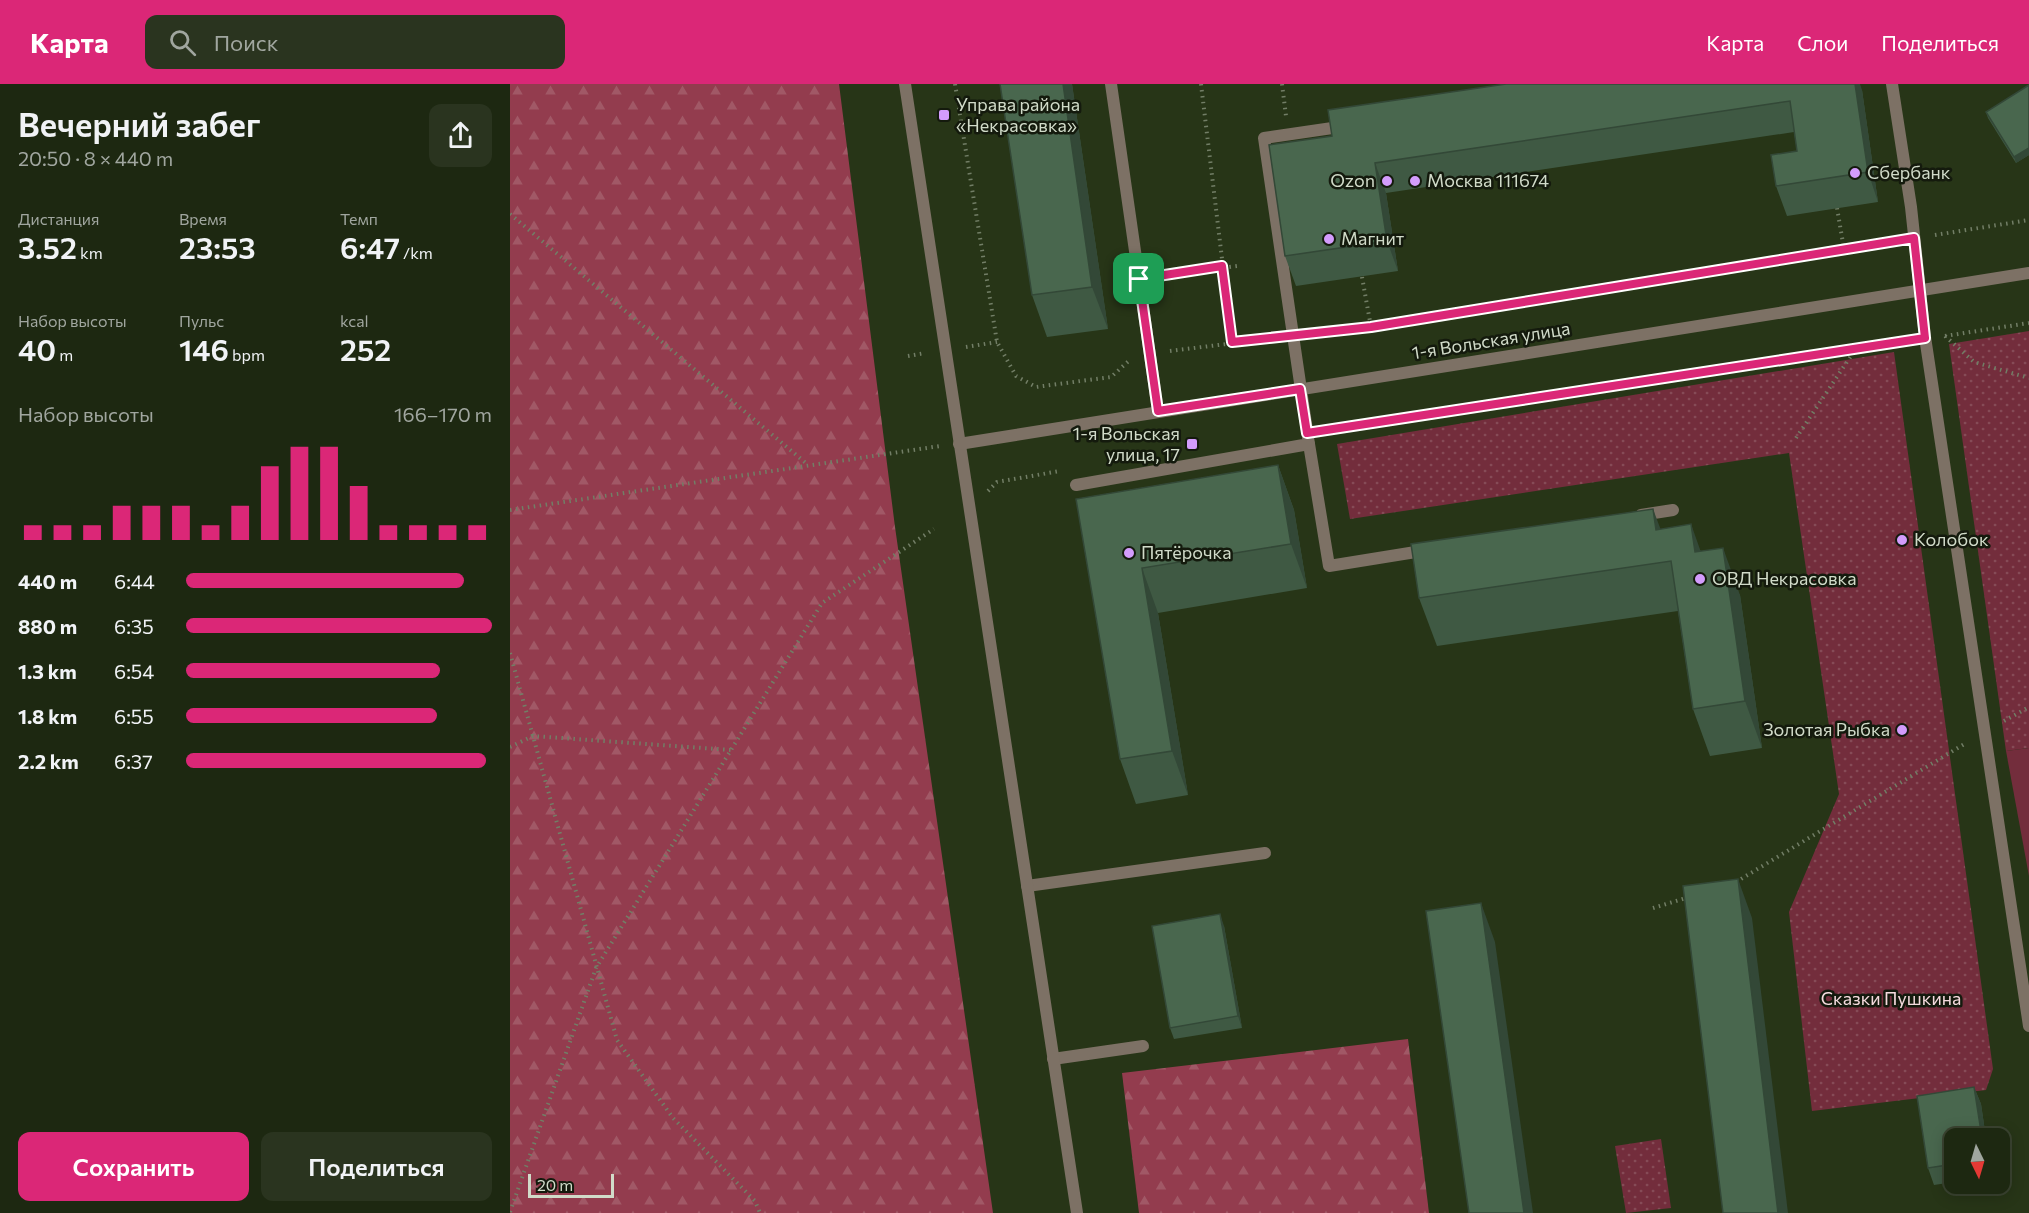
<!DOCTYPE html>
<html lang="ru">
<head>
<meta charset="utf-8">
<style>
	body { margin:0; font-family:Commissioner,sans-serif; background:#2a341f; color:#f1f3f6; height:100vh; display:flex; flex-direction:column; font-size:22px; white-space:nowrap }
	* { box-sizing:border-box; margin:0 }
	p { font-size:20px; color:#a0a69f }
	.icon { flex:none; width:33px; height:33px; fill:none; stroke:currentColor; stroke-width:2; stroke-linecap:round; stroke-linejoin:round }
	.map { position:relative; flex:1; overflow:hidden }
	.panel { display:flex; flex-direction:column; background:#1d2811; width:510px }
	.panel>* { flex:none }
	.needle { width:39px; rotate:175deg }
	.controls { position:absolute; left:1434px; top:1044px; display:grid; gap:12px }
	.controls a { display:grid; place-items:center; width:66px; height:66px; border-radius:12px; background:#1d2811; box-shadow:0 3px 15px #0003,0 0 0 2px #3b4431; font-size:30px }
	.scale { position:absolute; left:18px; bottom:15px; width:86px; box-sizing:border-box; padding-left:6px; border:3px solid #d1dbc9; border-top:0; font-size:16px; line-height:21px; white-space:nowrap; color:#d1dbc9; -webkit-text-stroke:4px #141a0d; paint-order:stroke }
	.pin { position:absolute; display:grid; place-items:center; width:51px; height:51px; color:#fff; margin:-26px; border-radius:12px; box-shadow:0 3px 9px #0006 }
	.round { display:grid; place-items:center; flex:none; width:63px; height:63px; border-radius:12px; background:#2a341f }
	.summary { display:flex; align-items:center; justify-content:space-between; height:102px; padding:0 18px }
	h1 { font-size:33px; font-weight:600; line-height:45px }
	.metrics { display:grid; grid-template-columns:repeat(3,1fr); gap:9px; height:102px; padding:6px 18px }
	.metrics div { display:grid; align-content:center }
	.metrics b { font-size:30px; font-weight:600 }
	.metrics small { font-size:16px; font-weight:400 }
	.metrics p { font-size:16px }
	.chart { height:168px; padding:12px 18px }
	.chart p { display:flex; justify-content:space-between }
	.chart svg { width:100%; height:108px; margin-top:6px; stroke:#db2777; stroke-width:6 }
	.button { display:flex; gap:12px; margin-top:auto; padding:12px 18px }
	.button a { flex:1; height:69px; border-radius:12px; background:#db2777; color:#fff; font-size:24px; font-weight:600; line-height:69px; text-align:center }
	.button a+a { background:#2a341f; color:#f1f3f6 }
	ul { padding:0 18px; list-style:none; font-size:20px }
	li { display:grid; grid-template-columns:96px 72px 1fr; align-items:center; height:45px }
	li i { height:15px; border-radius:8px; background:#db2777 }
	header { display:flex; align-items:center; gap:36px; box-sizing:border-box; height:84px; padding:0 30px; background:#db2777; color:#fff }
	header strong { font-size:28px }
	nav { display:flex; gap:33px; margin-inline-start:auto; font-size:21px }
	.search { width:420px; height:54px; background:#2a341f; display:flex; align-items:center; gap:15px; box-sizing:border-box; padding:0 21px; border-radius:12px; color:#a0a69f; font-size:22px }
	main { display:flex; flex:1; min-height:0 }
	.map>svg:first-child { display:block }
	.forest { fill:url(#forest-firs) }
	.park { fill:url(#park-dots) }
	.pitch { fill:#732d3c }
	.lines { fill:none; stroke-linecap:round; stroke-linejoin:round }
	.path { stroke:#727e66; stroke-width:4; stroke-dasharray:1.5 4.5; stroke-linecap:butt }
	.service { stroke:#7d7165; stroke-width:12 }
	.tertiary { stroke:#7d7165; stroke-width:12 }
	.wall { fill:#3f5943 }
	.shaded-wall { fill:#334837 }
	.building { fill:#49674e; stroke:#334837; stroke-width:1.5 }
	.route-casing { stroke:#fff; stroke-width:12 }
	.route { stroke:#db2777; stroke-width:8 }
	.poi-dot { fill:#d39cfc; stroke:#141a0d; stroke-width:2 }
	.labels { text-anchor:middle; stroke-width:5; stroke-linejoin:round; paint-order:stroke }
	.poi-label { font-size:18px; fill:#d1dbc9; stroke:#141a0d; text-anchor:start }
	.street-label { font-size:18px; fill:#d1dbc9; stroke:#141a0d }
	.park-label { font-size:18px; fill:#f5dbde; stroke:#141a0d }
</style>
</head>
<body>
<header>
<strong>Карта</strong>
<div class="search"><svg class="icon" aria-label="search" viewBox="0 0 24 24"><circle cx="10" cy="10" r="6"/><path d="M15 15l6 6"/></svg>Поиск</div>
<nav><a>Карта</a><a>Слои</a><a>Поделиться</a></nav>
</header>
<main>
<section class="panel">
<div class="summary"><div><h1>Вечерний забег</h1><p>20:50 · 8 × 440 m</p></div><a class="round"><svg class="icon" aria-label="share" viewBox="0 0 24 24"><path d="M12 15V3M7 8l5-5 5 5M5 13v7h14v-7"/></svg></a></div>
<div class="metrics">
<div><p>Дистанция</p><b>3.52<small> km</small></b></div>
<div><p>Время</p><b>23:53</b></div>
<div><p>Темп</p><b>6:47<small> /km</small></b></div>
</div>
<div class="metrics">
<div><p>Набор высоты</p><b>40<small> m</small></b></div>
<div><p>Пульс</p><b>146<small> bpm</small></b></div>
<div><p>kcal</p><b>252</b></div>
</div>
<div class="chart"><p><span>Набор высоты</span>166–170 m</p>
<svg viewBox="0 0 160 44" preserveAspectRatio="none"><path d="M5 44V38M15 44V38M25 44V38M35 44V30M45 44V30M55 44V30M65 44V38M75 44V30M85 44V14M95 44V6M105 44V6M115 44V22M125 44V38M135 44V38M145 44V38M155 44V38"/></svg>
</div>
<ul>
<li><b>440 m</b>6:44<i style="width:91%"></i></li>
<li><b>880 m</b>6:35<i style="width:100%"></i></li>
<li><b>1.3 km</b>6:54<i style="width:83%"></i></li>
<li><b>1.8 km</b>6:55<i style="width:82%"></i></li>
<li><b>2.2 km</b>6:37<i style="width:98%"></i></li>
</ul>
<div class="button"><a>Сохранить</a><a>Поделиться</a></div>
</section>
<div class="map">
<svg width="1519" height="1129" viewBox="0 0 1519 1129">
	<defs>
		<pattern id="forest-firs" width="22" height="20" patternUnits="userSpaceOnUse" patternTransform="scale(1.5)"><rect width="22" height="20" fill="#933c4e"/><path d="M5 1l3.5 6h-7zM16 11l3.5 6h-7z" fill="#a15866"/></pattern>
		<pattern id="park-dots" width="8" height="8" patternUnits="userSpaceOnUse" patternTransform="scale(1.5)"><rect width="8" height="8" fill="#732d3c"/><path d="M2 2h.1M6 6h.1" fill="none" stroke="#864b57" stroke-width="1.8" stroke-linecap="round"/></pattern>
	</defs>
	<rect width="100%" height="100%" fill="#273517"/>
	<!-- forest -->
	<g class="forest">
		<path d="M0,0H329L385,443L483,1129H0Z"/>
		<path d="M898,955L919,1129H629L612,989Z"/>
	</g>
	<!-- park -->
	<g class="park">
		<path d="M1519,247V664L1496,667L1439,260Z"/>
		<path d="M1384,268L1483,985L1476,1006L1302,1027L1279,828L1329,710L1279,369L840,435L827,360Z"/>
		<path d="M1151,1055L1161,1124L1116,1129L1105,1062Z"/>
	</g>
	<!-- pitch -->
	<path class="pitch" d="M1519,664V792L1496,667Z"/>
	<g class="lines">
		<!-- path -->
		<g class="path">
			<path d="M445,0L487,258L506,292L526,303L601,293L621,275"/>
			<path d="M691,0L722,258"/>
			<path d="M772,0L776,32"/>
			<path d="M1327,124L1334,165"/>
			<path d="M0,130L297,380"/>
			<path d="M1425,151L1519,136"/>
			<path d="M648,192L727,182"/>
			<path d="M852,193L861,243"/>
			<path d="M803,249L861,243L1385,157"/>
			<path d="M1435,252L1519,239"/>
			<path d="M1435,252L1464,278L1519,294"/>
			<path d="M456,263L487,258"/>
			<path d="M660,267L765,254"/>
			<path d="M398,272L415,269"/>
			<path d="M815,346L1395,256"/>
			<path d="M1286,354L1347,263"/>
			<path d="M478,407L487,398L550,387"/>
			<path d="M0,426L430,362"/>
			<path d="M0,569L107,956L163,1034L245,1117L250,1129"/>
			<path d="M1494,637L1519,623"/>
			<path d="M0,663L23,652L221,666"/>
			<path d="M1226,798L1456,659"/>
			<path d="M1143,824L1179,813"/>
			<path d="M0,1128L86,884L312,519L424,445"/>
		</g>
		<!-- service -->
		<g class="service">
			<path d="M601,0L648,327"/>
			<path d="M1382,0L1401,123L1415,253L1519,942"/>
			<path d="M799,360L819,482L918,466"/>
			<path d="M566,401L799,360L754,54L836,42"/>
			<path d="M1131,431L1163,426"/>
			<path d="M517,802L755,769"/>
			<path d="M543,975L633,962"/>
		</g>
		<!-- tertiary -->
		<g class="tertiary">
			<path d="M395,0L567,1129"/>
			<path d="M449,360L1519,189"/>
		</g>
	</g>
	<!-- wall -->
	<g class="wall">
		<path d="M562,0L598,245L537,253L522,211Z"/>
		<path d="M1519,1V71L1506,79L1478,34L1476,28Z"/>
		<path d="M1352,6L1368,118L1277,132L1266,102L1287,67L1284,48L876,109L888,187L786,202L775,172L759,61Z"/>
		<path d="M768,381L784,426L797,504L648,529L678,711L626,720L610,675L566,415Z"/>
		<path d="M1151,445L1191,467L1230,511L1252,664L1200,672L1183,625L1168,527L927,562L909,514Z"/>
		<path d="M714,842L732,944L664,955L660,944Z"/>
		<path d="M1464,1003L1471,1020L1476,1054H1444V1098L1424,1101L1418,1084Z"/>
	</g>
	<!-- shaded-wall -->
	<g class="shaded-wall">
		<path d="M553,0H562L598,245L582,203Z"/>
		<path d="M1345,0H1350L1352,6L1368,118L1358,88Z"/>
		<path d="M1519,64V71L1506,79L1504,73Z"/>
		<path d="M865,79L876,109L888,187L877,157Z"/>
		<path d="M768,381L784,426L797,504L781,460Z"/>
		<path d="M1143,425L1161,473L1146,446Z"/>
		<path d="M1181,440L1198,488L1185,468Z"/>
		<path d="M1213,464L1230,511L1252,664L1235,617Z"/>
		<path d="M632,484L648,529L678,711L662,667Z"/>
		<path d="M1228,795L1242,834L1278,1129H1268Z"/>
		<path d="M971,819L985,858L1023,1129H1014Z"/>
		<path d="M710,830L714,842L732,944L728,932Z"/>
		<path d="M1464,1003L1471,1020L1476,1054H1472Z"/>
	</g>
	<!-- building -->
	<g class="building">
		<path d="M490,0H553L582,203L522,211Z"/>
		<path d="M996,0H1345L1358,88L1266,102L1261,71L1287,67L1280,17L865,79L877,157L775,172L759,61L822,52L818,26Z"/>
		<path d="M1519,1V64L1504,73L1476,28Z"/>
		<path d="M768,381L781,460L632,484L662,667L610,675L566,415Z"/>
		<path d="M1143,425L1146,446L1181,440L1185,468L1213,464L1235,617L1183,625L1161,477L909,514L901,460Z"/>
		<path d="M1228,795L1268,1129H1213L1173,802Z"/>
		<path d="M971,819L1014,1129H959L916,827Z"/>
		<path d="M710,830L728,932L660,944L642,842Z"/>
		<path d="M1464,1003L1472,1054H1444V1080L1418,1084L1407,1012Z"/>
	</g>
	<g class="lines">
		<!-- route casing -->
		<g class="route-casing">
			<path id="route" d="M1404,154L1415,254L797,349L790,305L648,327L629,195L712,182L722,258L861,243Z"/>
		</g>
		<!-- route -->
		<use href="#route" class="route"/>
	</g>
	<!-- markers -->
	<g class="poi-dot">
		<rect x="428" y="25" width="12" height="12" rx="3"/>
		<circle cx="1345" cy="89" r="6"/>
		<circle cx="877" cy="97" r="6"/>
		<circle cx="905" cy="97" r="6"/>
		<circle cx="819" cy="155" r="6"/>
		<rect x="676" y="354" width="12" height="12" rx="3"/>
		<circle cx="1392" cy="456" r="6"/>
		<circle cx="619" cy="469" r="6"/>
		<circle cx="1190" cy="495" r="6"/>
		<circle cx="1392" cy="646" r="6"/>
	</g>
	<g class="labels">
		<!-- poi labels -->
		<g class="poi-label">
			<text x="446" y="27">Управа района<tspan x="446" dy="21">«Некрасовка»</tspan></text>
			<text x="1357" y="95">Сбербанк</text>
			<text x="865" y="103" text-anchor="end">Ozon</text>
			<text x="917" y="103">Москва 111674</text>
			<text x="831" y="161">Магнит</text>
			<text x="670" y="356" text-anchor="end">1-я Вольская<tspan x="670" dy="21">улица, 17</tspan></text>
			<text x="1404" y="462">Колобок</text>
			<text x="631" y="475">Пятёрочка</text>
			<text x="1202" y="501">ОВД Некрасовка</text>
			<text x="1380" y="652" text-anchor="end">Золотая Рыбка</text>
		</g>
		<!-- street labels -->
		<g class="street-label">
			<text transform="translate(981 257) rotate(-9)" y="6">1-я Вольская улица</text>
		</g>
		<!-- park labels -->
		<g class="park-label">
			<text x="1381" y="921">Сказки Пушкина</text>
		</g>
	</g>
</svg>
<div class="controls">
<a><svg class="needle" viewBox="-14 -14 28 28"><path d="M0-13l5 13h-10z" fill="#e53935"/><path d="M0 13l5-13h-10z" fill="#a0a69f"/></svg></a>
</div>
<div class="scale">20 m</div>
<div class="pin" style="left:629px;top:195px;background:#1e9e55"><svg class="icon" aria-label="arrive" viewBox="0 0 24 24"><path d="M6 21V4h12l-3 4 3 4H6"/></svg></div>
</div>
</main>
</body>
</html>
